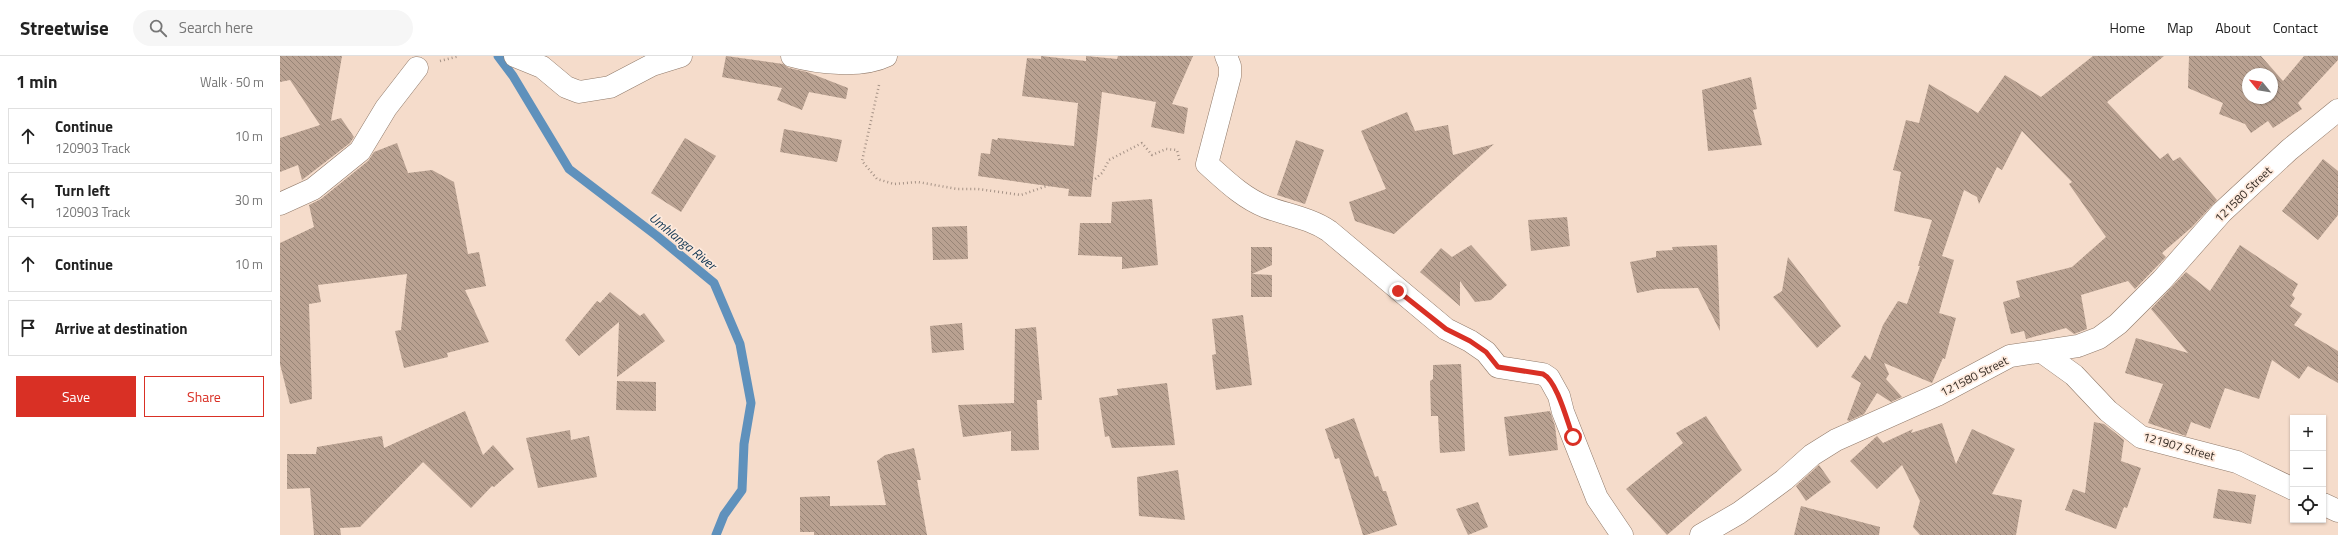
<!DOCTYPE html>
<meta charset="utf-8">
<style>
:root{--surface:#fff;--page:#f6f6f6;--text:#222;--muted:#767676;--line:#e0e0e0;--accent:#d93025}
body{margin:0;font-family:"Titillium Web",sans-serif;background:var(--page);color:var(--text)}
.controls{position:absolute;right:12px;bottom:12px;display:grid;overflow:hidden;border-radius:0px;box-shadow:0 1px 3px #0004}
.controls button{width:36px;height:36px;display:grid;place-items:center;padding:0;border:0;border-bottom:1px solid var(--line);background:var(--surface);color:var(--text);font:20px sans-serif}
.compass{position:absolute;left:1962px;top:12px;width:36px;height:36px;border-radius:50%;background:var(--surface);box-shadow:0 1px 3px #0004;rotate:300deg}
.stop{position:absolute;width:12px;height:12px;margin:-9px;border:3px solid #d93025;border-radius:50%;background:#fff}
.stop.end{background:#d93025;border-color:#fff;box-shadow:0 1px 4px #0008}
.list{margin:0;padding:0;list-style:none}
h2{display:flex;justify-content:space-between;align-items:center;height:52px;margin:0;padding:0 16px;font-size:17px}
h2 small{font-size:13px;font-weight:400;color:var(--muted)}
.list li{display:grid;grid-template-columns:26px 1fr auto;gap:12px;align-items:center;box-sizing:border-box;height:56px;margin:0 8px 8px;padding:0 8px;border:1px solid var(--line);border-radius:0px}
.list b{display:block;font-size:15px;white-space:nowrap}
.list p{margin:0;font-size:13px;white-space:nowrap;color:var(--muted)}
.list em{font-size:13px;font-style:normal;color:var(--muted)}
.actions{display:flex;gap:8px;padding:12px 16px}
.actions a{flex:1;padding:9px 0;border:1px solid var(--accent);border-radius:0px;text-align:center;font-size:14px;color:var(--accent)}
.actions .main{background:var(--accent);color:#fff}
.icon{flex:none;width:22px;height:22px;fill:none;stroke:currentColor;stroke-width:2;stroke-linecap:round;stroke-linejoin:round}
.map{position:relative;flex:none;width:2058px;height:479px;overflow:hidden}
header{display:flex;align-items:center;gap:24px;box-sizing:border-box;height:56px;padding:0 20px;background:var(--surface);border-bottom:1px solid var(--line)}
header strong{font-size:19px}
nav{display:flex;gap:22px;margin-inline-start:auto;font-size:14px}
.search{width:280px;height:36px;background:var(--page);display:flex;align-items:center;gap:10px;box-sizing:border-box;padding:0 14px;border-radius:22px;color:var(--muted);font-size:15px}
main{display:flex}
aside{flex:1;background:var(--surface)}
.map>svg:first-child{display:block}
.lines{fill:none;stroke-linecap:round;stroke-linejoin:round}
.stream{stroke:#5f91bc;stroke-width:9}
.building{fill:url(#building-back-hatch);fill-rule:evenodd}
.minor-casing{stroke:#907a6a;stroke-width:23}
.path{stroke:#a59286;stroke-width:2.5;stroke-dasharray:1 3;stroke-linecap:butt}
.minor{stroke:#fff;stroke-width:22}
.route{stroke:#d93025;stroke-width:5}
.labels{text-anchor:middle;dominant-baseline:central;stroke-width:3.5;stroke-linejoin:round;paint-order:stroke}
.street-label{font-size:12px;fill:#362d26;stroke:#feeadd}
.water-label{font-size:13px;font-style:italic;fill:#0c3351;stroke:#feeadd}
</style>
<header>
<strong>Streetwise</strong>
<div class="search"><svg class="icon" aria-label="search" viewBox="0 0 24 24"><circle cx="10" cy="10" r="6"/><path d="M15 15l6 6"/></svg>Search here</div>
<nav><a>Home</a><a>Map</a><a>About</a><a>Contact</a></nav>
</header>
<main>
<aside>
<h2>1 min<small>Walk · 50 m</small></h2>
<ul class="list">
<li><svg class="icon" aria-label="ahead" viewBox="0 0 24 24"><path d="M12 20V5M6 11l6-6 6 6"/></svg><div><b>Continue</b><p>120903 Track</p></div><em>10 m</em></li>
<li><svg class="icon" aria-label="left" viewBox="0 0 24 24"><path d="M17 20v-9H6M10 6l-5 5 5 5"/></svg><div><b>Turn left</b><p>120903 Track</p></div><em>30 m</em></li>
<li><svg class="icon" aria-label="ahead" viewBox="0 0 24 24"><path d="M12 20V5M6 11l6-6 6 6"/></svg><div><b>Continue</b></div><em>10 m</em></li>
<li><svg class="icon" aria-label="arrive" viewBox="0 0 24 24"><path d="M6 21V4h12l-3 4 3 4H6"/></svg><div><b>Arrive at destination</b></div></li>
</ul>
<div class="actions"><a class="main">Save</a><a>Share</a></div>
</aside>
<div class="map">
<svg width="2058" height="479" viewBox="0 0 2058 479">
<defs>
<pattern id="building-back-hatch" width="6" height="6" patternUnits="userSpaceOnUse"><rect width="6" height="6" fill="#b9a191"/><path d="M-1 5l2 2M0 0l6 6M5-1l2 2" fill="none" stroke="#978476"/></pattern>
</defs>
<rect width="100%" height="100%" fill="#f5dccb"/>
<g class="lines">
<polyline class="stream" points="218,0 233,20 289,113 377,180 434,227 460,288 471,347 464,388 462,434 444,459 436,479"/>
</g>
<g class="building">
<polygon points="0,0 62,0 51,65 61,62 74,81 70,87 22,124 18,109 0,116 0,82 40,69 10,24 0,26"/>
<polygon points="446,0 503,8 509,12 527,16 568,32 566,43 529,36 522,54 497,44 502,32 442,21"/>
<polygon points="761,0 806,5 806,0 837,3 838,0 913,0 892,48 908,52 904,78 871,71 876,46 822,36 811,141 788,140 789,133 698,120 701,97 710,98 712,83 717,84 718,82 794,90 798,47 742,40 747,2 761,3"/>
<polygon points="1813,0 1884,0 1827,46 1880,103 1888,97 1893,105 1900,101 1937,144 1912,171 1882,197 1886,201 1855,233 1848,225 1801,239 1807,273 1794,278 1786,272 1746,283 1744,275 1731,278 1723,246 1740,241 1736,225 1792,211 1826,181 1789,128 1792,126 1742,75 1722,114 1717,111 1699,148 1697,141 1684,134 1662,200 1674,204 1659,257 1676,262 1665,303 1663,302 1652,327 1604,307 1609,318 1606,323 1622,341 1611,346 1597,337 1584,358 1569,365 1567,364 1581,327 1571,321 1585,299 1590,304 1603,269 1618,245 1627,248 1640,210 1638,210 1652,164 1614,155 1621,116 1613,114 1626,64 1639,67 1649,28 1698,57 1725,19 1761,41"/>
<path d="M1909,0H1981L2003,25L2024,0H2058V4L2018,47L2022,53L1993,72L1988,65L1971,77L1965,68L1939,58L1943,47L1908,32ZM1968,18H1992V42H1968Z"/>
<polygon points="1471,21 1477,53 1473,54 1482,89 1428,95 1422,34"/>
<polygon points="1127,56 1135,75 1168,69 1173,99 1214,88 1114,178 1075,165 1069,146 1106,133 1081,75"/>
<polygon points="504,73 562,84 557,106 500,96"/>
<polygon points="405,82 436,100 401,156 371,137"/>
<polygon points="1016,84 1044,94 1025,148 997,139"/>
<polygon points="117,87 128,117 152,114 174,126 188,198 199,196 206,230 185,234 209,286 167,297 168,301 124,312 115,275 121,274 127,218 38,229 41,246 29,248 32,343 10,348 0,308 0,187 34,171 29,149 41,143 88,105 94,96"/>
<polygon points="2043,103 2058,115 2058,159 2038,184 2002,155"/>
<polygon points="872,143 878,209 842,213 842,201 798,199 800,167 831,167 832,146"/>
<polygon points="1287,161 1290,190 1251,195 1248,164"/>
<polygon points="687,170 688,203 653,204 652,171"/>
<polygon points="1191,189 1227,229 1211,244 1195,246 1180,225 1180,250 1140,216 1161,192 1172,201"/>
<polygon points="1437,189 1440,275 1418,232 1377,233 1357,237 1350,206 1376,201 1376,195 1393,194 1392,191"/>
<polygon points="1960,189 2018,228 2012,239 2015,242 2010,250 2022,258 2014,269 2058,295 2058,327 2028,310 2019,323 1992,304 1979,343 1945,332 1930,373 1911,366 1906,380 1868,367 1883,328 1845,317 1856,282 1908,297 1871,253 1906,216 1930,235"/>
<polygon points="971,191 992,191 992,209 972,218 992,219 992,241 971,241"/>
<polygon points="1508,201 1561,270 1537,292 1493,241 1502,235"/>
<polygon points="330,236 360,260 364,257 385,285 337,321 339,266 299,300 285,284 317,245 320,247"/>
<polygon points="963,259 972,329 936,334 932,299 936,298 932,263"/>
<polygon points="682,267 684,294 652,297 650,270"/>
<polygon points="756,271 762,344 757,344 759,394 731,395 731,375 683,381 678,349 734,347 735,273"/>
<polygon points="1181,308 1185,395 1160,397 1158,360 1151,360 1150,325 1153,323 1153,309"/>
<polygon points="337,325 376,326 376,355 336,354"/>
<polygon points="887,327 895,389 832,392 829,380 825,381 819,342 838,339 837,333"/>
<polygon points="185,355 203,399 213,389 234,413 214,431 212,430 191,452 143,406 80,471 60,472 61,479 34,479 30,432 7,433 7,398 36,398 37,391 102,380 104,392"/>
<polygon points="1270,355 1275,370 1278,394 1229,400 1224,361"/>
<polygon points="1426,360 1462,414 1387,479 1346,433 1403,387 1396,377"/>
<polygon points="1074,362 1095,421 1098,420 1103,435 1106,435 1117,469 1086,479 1083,479 1059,402 1055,403 1045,373"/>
<polygon points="1814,366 1824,368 1844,384 1841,405 1861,412 1847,452 1844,451 1836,473 1785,454 1793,433 1805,437"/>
<polygon points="1662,367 1676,408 1692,373 1735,393 1712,438 1742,444 1736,479 1640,479 1633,471 1640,445 1622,409 1597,433 1570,405 1597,380 1603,387 1633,373 1631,377"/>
<polygon points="290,374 291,384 309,380 317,421 258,432 246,382"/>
<polygon points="634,392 641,424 637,424 647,479 534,479 534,476 520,476 520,441 550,440 550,450 606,449 597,405 605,399"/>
<polygon points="1539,409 1551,426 1526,445 1516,430"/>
<polygon points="898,414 905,464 859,460 857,421"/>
<polygon points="1938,433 1976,439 1971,468 1933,462"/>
<polygon points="1198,446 1208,471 1188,479 1176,453"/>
<polygon points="1521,450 1600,471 1599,479 1514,479"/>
</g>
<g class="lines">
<g class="minor-casing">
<g id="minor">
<polyline points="235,0 262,11 286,31 299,36 330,31 372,9 401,0"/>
<path d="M512,0C537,7 582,12 606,0"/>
<path d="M946,0L950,10V20L927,108C945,124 963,142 986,151C1007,159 1030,162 1049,175L1166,273L1190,285L1206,296L1218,311L1263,318L1269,322L1279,340L1283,356L1317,442L1342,479"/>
<polyline points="0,148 33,133 80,95 106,52 137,12"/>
<polyline points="1762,296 1794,319 1828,355 1861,381 1957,406 2013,433"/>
<polyline points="2043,448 2058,455"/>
<polyline points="1421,479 1459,457 1504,424 1532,399 1556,384 1657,339 1730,300 1798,290 1819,282 1838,268 1882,224 1942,156 2009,94 2058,54"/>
</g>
</g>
<g class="path">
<polyline points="160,5 179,0"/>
<polyline points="599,29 582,105 597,123 614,128 638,126 677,133 698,133 741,139 778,126 814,124 822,117 829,104 862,87 872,99 886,93 897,94 900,106"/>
</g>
<use href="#minor" class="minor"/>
</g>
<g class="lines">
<path class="route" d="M1118,235L1166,273L1190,285L1206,296L1218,311L1263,318C1277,325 1287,365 1293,381"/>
</g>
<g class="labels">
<g class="street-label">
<text transform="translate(1963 138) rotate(-44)">121580 Street</text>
<text transform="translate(1694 320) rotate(-27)">121580 Street</text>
<text transform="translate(1899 390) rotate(16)">121907 Street</text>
</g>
<g class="water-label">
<text transform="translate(403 185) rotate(39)">Umhlanga River</text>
</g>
</g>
</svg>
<div class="controls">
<button>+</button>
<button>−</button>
<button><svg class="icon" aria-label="locate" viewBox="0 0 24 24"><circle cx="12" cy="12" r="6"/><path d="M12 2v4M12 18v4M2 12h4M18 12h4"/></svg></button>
</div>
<svg class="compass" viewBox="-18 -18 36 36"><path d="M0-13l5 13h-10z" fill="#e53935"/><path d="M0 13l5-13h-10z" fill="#767676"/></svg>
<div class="stop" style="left:1293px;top:381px"></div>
<div class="stop end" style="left:1118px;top:235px"></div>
</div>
</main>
